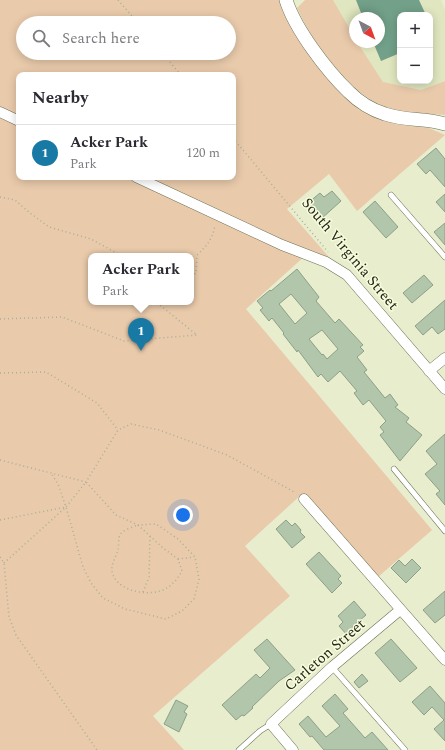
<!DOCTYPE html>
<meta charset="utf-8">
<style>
:root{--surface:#fff;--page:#f7f7f7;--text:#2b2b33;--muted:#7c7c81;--line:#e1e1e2;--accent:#1879a5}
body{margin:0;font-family:Spectral,serif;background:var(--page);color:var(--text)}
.controls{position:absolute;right:12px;top:12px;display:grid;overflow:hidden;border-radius:8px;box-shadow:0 2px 10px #0003}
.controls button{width:36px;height:36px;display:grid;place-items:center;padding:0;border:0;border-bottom:1px solid var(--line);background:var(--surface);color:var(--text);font:20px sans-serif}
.compass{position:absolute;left:349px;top:12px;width:36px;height:36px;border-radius:50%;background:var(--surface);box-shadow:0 2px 10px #0003;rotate:139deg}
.you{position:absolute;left:183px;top:515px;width:14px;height:14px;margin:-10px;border:3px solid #fff;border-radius:50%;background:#1a73e8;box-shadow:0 0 0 6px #1a73e833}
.badge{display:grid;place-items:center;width:26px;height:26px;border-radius:50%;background:var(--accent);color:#fff;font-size:13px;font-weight:700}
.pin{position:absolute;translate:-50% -33px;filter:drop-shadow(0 1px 2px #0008)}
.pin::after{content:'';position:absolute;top:21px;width:14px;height:12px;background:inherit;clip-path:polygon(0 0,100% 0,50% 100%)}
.popup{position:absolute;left:88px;top:253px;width:106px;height:52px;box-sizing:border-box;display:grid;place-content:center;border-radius:8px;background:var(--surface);filter:drop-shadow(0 1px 3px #0005);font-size:13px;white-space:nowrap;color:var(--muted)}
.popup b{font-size:15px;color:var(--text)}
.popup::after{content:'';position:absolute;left:50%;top:100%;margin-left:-8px;border:8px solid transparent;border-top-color:var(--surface)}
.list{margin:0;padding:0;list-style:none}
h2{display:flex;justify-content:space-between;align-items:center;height:52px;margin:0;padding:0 16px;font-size:17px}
h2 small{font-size:13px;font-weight:400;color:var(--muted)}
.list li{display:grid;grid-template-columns:26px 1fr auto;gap:12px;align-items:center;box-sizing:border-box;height:56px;padding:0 16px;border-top:1px solid var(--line)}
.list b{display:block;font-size:15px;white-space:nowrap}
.list p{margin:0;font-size:13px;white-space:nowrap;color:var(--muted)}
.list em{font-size:13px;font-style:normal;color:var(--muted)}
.icon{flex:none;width:22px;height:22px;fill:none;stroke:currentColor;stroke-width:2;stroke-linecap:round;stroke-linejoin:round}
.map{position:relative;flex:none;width:445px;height:750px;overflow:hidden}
.search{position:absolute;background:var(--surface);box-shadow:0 2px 10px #0003;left:16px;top:16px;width:220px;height:44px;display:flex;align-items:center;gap:10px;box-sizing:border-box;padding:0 14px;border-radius:22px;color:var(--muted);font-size:15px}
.panel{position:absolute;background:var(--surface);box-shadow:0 2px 10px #0003;left:16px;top:72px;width:220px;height:108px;border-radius:8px}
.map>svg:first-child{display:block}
.built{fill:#e0e6bf;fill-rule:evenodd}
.green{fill:#e9caab;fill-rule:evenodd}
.water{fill:#72a089}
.building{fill:#b2c6ac;stroke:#8da087;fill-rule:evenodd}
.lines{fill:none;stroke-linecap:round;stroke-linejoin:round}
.service-casing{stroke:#6b7054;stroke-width:6}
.minor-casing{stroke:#6b7054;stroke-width:11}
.tertiary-casing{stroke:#6b7054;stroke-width:14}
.path{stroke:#abaf96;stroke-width:1.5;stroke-dasharray:1 3;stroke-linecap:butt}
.service{stroke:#fff;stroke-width:5}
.minor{stroke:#fff;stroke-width:10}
.tertiary{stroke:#fff;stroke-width:13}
.labels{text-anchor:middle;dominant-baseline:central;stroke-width:3;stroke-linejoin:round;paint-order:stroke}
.street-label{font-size:15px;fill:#24261a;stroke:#f6fbdb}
</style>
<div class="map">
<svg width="445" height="750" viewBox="0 0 445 750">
<rect width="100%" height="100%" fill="#e8edce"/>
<path class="built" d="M333,0H441L445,10V81L421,90L383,82L357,42H379V18H355V39ZM400,15H430V81H400Z"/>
<g class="green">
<path d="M0,0H280L294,32L335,87L359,110L395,124L429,128L445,135L357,211L329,174L287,209L335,264L306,255L246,309L432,530L378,577L357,552L307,495L302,494L245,546L290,596L153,716L184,750H0ZM23,23H229V53H23ZM19,75H233V177H19ZM91,256H191V302H91Z"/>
<path d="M305,0H333L355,38V42H357L383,82L421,90L445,81V115C428,113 411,115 393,110C350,97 315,47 297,8Z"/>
</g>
<polygon class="water" points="356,0 419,0 426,15 400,15 400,53 381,61 373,42 379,42 379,18 363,18"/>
<g class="building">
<polygon points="436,148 445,159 445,187 430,170 426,174 417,164"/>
<polygon points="332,191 341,201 321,219 308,203 320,193 324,197"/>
<polygon points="445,194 445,212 436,202"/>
<polygon points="375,201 398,227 386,238 363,212"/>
<polygon points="445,223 445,245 434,232"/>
<path d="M297,269L319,297L316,301L335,323L339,319L363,345L360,347L364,351L357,357L367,370L364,372L385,398L390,394L398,405L395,407L409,418L406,422L422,435L400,461L380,435L384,432L380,427L386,421L369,400L363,405L354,393L357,391L340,371L328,382L321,374L318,377L298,350L297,352L283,334L284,333L272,318L269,321L260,310L263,308L257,301L270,290L271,291ZM291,294L307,313L295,324L279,304ZM322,330L338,349L327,359L323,354L322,355L309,339Z"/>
<polygon points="424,275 433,285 412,303 403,293"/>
<polygon points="445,300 445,329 438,334 432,327 423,335 415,326"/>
<polygon points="445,434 445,505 436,494 440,491 425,474 437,464 426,451"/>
<polygon points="286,520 292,526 295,523 301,530 300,532 305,537 292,548 276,529"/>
<polygon points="319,552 341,576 338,579 342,583 332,593 306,564"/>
<polygon points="412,559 421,568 406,583 391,568 399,560 405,566"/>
<polygon points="445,591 445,615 435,623 423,610"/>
<polygon points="354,601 366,615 352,627 355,630 348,636 339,626 343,622 338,616"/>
<polygon points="267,639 295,670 279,681 252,707 253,708 244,716 242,715 236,720 222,705 256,674 260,678 270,668 254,650"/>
<polygon points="391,639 417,668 400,682 375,653"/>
<polygon points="362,674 368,681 359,688 354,682"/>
<polygon points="430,686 445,703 445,741 434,729 444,720 432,707 424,715 412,702"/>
<polygon points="335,694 348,709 343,713 365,738 372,732 388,750 324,750 312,736 310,737 299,724 308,716 326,737 340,726 322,706"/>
<polygon points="176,700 188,706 184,712 187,714 179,732 164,724"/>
</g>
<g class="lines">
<g class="service-casing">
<g id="service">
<polyline points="391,195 445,257"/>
<polyline points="394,469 445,531"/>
<polyline points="332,667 405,750"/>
<polyline points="239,750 260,731 271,724"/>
</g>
</g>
<g class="minor-casing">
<g id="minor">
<polyline points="0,112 19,121"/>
<polyline points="136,177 282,245 326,262 347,275 445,389"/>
<polyline points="429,371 445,358"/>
<polyline points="304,499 445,660"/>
<polyline points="293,750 271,724 332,667 400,610"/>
</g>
</g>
<g class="tertiary-casing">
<path id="tertiary" d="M286,0C295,29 327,71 349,92C359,102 372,110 385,114C405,121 426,118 445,124"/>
</g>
<g class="path">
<polyline points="118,0 138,23"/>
<polyline points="162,53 181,75"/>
<polyline points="233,138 328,252"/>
<polyline points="0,197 15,200 30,213 49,227 91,239 122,256"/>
<path d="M191,276L196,273L197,255C207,246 213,238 215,225"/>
<polyline points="0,319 62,317 124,341 197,335 156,302"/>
<polyline points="0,373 46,372 97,403 118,430"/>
<polyline points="0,460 86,482 118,430 131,424 159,430 227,455 296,493"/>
<polyline points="0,520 66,507"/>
<path d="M138,525L163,548L178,559L182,571C177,580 170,588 160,591C144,596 115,590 112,571C111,564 116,557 118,550C119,546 118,539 120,535C122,530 133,527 138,525Z"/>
<polyline points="0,557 4,563 9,617 16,635 97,750"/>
<polyline points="178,559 194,557"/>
<polyline points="4,563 66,507 86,482 116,515 138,525 156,524 178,539 195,557 199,579 194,599 182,611 166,619 125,609 103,598 91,583 83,567 66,507 58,484 51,473"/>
<polyline points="143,592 149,577 150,536"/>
</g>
<use href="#service" class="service"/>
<use href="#minor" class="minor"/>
<use href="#tertiary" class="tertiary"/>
</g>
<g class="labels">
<g class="street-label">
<text transform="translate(350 254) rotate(50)">South Virginia Street</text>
<text transform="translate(325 655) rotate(-41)">Carleton Street</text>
</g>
</g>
</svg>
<div class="controls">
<button>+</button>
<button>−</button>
</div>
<svg class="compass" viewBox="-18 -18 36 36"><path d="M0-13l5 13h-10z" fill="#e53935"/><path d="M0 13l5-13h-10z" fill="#7c7c81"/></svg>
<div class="you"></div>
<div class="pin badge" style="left:141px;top:351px">1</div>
<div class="popup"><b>Acker Park</b>Park</div>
<div class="search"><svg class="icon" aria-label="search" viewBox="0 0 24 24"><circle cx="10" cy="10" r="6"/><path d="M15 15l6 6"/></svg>Search here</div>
<section class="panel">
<h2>Nearby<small></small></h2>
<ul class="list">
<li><span class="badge">1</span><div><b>Acker Park</b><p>Park</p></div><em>120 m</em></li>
</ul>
</section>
</div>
